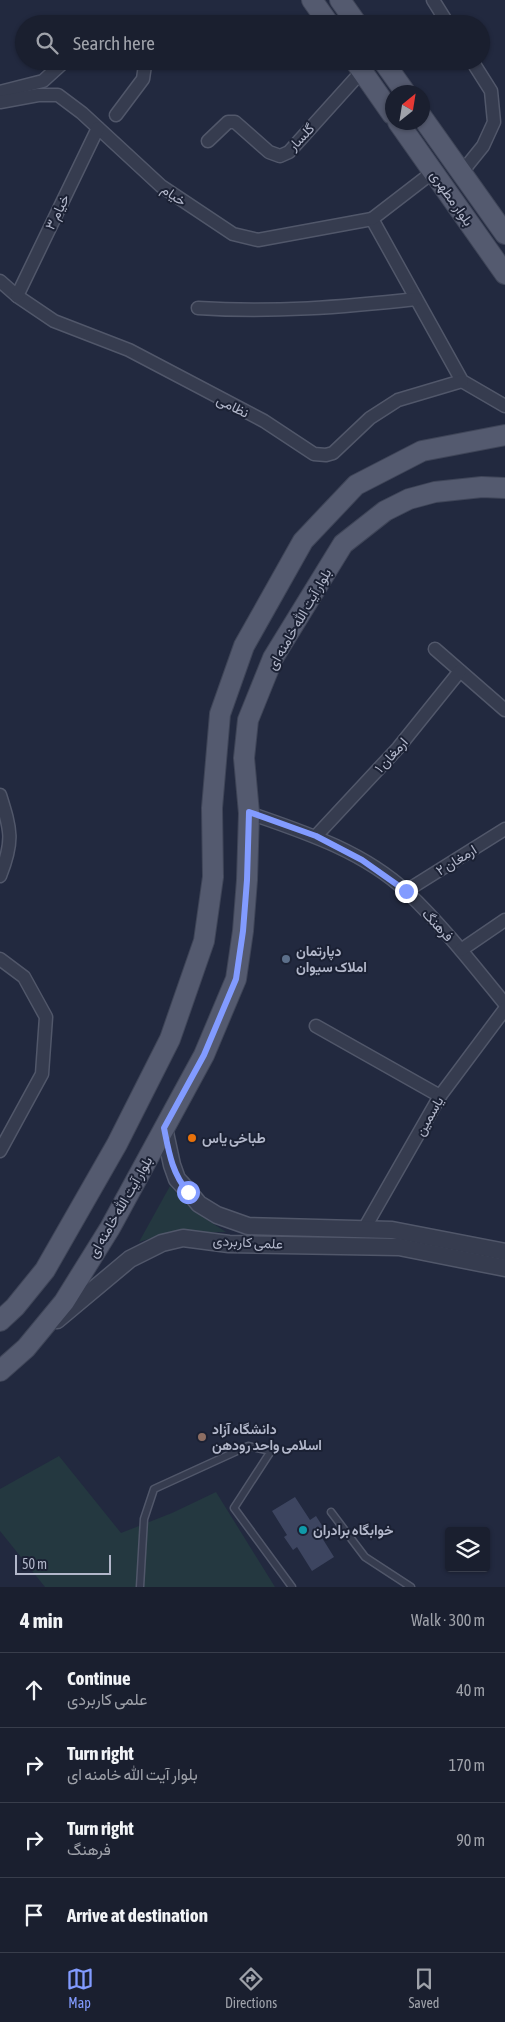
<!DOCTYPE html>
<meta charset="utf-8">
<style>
:root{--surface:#1a1f2f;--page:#272c3b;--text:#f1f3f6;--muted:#9fa2aa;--line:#383d4b;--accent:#829bff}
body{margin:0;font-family:"Asap Condensed",Vazirmatn,sans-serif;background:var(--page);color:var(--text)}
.controls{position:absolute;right:15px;bottom:15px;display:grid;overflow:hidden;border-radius:5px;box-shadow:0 1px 4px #0004}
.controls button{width:45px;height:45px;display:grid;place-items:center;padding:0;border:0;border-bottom:1px solid var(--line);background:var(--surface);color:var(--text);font:25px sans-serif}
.compass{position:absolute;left:385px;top:85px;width:45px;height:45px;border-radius:50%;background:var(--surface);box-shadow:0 1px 4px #0004;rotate:30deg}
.scale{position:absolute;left:15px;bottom:12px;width:96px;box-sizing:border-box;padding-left:5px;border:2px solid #b2b7ca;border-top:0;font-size:14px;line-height:18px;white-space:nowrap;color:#b2b7ca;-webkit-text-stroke:4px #1b2134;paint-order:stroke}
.stop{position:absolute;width:15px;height:15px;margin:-11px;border:4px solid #829bff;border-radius:50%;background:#fff}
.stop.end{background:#829bff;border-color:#fff;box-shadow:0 1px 5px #0008}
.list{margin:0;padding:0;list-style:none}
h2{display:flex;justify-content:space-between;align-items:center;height:65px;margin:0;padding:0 20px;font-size:21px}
h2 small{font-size:16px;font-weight:400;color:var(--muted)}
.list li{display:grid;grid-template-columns:32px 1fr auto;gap:15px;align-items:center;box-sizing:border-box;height:75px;padding:0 20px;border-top:1px solid var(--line)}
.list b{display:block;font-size:19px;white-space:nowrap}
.list p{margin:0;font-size:16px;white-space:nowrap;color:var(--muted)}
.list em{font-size:16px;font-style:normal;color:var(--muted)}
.icon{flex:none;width:28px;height:28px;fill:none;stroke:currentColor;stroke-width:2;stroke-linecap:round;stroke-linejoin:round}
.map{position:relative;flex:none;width:505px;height:1587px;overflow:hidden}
.search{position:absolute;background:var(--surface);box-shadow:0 1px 4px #0004;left:15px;right:15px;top:15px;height:55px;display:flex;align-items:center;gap:12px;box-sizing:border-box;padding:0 18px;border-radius:28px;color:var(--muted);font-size:19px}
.sheet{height:365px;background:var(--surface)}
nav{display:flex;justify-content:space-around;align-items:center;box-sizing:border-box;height:70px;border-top:1px solid var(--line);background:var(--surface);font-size:14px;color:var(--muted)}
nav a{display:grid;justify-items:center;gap:2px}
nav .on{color:var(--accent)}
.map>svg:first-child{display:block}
.green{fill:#243840}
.building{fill:#3d4560}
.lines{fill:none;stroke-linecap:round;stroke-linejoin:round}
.service-casing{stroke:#51576a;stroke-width:9}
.minor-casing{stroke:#51576a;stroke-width:15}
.tertiary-casing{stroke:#51576a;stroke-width:19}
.primary-casing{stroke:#3f4558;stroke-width:22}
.service{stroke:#363c4f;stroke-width:6}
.minor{stroke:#363c4f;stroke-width:12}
.tertiary{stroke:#363c4f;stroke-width:16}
.primary{stroke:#545a6f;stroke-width:20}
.route{stroke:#829bff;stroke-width:6}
.service-dot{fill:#5c6f8a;stroke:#1b2134;stroke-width:2}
.food-dot{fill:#e8710a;stroke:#1b2134;stroke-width:2}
.education-dot{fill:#8d6e63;stroke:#1b2134;stroke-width:2}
.culture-dot{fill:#0f9aa8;stroke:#1b2134;stroke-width:2}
.labels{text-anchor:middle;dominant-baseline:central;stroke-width:4;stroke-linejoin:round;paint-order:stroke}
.street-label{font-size:14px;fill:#b2b7ca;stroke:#1b2134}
.poi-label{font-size:14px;font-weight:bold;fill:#b2b7ca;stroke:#1b2134;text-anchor:start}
</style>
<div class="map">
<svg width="505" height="1587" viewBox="0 0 505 1587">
<rect width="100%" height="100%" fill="#22293f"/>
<g class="green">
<polygon points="170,1186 192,1210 226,1232 168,1233 139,1242"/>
<polygon points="59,1456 121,1533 172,1513 216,1492 275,1587 45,1587 0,1531 0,1489"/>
</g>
<polygon class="building" points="295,1497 310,1520 316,1516 323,1527 319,1533 334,1557 312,1571 297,1547 293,1550 284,1537 287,1535 272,1511"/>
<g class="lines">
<g class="service-casing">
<g id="service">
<polyline points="331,1512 365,1557 411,1587"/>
<polyline points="140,1587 144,1519 154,1489 248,1446 271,1451 234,1508 292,1587"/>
</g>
</g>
<g class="minor-casing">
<g id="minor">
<polyline points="433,0 448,24"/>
<polyline points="0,92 43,81 65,61"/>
<polyline points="0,102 38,95 58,95 82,113 161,186 233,234 258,240 372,219 462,381 505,406"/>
<polyline points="116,115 143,79 145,65 141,61"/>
<polyline points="208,141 228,122 235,122 269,152 280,156 289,152 362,71"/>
<polyline points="462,172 483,146 494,122 491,91 472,61"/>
<polyline points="372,219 433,172"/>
<polyline points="0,281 17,296 54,321 129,350 264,421 314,454 326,455 333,453 370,418 398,400 462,381"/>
<polyline points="17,296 98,128"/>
<path d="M198,308C271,313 345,307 416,299"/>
<polyline points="435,649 505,710"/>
<path d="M0,795C11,830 14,841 0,876"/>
<path d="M249,813C304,832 363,851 407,892C443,926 474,966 505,1004"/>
<polyline points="316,836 398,748 460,671"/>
<polyline points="406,891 505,829"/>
<polyline points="461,950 505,920"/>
<polyline points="0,959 24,977 46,1017 42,1074 0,1151"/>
<polyline points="316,1026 440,1096"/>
<polyline points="364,1229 440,1096 505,1009"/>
</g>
</g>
<g class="tertiary-casing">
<g id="tertiary">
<polyline points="164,1128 172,1165 177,1179 189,1192 199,1204 217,1215 248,1226 392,1230 505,1252"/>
<polyline points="57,1320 130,1259 162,1243 183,1238 229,1244 399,1247 505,1268"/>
</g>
</g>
<g class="primary-casing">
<g id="primary">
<polyline points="312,0 329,24"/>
<polyline points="340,0 357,24"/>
<polyline points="355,61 392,114"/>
<polyline points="383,61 405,92"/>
<polyline points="422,117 505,234"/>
<polyline points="398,122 505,274"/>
<polyline points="0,1321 15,1307 45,1270 117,1144 170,1039 204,941 213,877 212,808 220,714 244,646 303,541 356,485 422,451 505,435"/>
<polyline points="0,1371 26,1348 64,1302 110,1228 204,1055 236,979 243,931 247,880 249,813 244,758 248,720 273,658 343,544 385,511 409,499 435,492 482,487 505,488"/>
</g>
</g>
<use href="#service" class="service"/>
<use href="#minor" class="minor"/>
<use href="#tertiary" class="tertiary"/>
<use href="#primary" class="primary"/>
</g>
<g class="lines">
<path class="route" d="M188,1192C172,1173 169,1153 164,1128L204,1055L236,979L243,931L247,880L249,812L316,836L362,860L406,891"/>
</g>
<circle class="service-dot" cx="286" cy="959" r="5"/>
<circle class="food-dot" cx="192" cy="1138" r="5"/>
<circle class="education-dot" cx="202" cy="1437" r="5"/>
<circle class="culture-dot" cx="303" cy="1530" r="5"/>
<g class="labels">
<g class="street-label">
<text transform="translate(301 137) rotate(-46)">گلسار</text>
<text transform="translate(174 195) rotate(35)">خیام</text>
<text transform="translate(452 198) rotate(55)">بلوار مطهری</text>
<text transform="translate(57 212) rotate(-64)">خیام ۳</text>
<text transform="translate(233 406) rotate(27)">نظامی</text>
<text transform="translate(299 619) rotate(-60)">بلوار آیت الله خامنه ای</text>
<text transform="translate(391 755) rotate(-48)">ارمغان ۱</text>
<text transform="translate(456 860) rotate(-32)">ارمغان ۲</text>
<text transform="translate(438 925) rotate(47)">فرهنگ</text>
<text transform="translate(429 1116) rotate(-60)">یاسمین</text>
<text transform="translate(120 1207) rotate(-60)">بلوار آیت الله خامنه ای</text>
<text transform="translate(248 1242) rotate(3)">علمی کاربردی</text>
</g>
<g class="poi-label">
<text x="296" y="951">دپارتمان<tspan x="296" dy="16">املاک سیوان</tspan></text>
<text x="202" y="1138">طباخی یاس</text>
<text x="212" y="1429">دانشگاه آزاد<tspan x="212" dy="16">اسلامی واحد رودهن</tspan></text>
<text x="313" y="1530">خوابگاه برادران</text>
</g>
</g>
</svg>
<div class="controls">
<button><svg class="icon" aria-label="layers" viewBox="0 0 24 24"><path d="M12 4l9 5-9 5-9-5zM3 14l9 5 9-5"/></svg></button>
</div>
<svg class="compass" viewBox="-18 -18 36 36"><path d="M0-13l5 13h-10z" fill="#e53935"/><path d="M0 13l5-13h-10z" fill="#9fa2aa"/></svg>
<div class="scale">50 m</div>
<div class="stop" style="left:188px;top:1192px"></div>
<div class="stop end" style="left:406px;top:891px"></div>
<div class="search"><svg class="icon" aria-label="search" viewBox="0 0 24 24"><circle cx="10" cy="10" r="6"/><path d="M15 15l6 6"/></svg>Search here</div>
</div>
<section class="sheet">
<h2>4 min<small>Walk · 300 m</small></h2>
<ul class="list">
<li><svg class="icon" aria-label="ahead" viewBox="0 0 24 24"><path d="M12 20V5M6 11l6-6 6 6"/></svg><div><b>Continue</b><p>علمی کاربردی</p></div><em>40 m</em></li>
<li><svg class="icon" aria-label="right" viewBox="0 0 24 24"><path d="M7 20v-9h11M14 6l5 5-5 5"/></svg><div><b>Turn right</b><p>بلوار آیت الله خامنه ای</p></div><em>170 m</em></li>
<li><svg class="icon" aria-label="right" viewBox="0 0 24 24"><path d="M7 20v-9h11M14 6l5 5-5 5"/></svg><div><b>Turn right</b><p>فرهنگ</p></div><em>90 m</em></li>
<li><svg class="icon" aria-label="arrive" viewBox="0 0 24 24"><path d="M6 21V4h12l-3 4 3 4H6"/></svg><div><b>Arrive at destination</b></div></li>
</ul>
</section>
<nav>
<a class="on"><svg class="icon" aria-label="map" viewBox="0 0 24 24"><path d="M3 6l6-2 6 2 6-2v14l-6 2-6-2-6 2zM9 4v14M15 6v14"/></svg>Map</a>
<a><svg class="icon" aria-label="directions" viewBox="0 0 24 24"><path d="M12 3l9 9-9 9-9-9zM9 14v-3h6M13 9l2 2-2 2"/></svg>Directions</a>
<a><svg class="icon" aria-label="saved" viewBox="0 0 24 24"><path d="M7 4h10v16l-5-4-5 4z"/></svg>Saved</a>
</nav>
